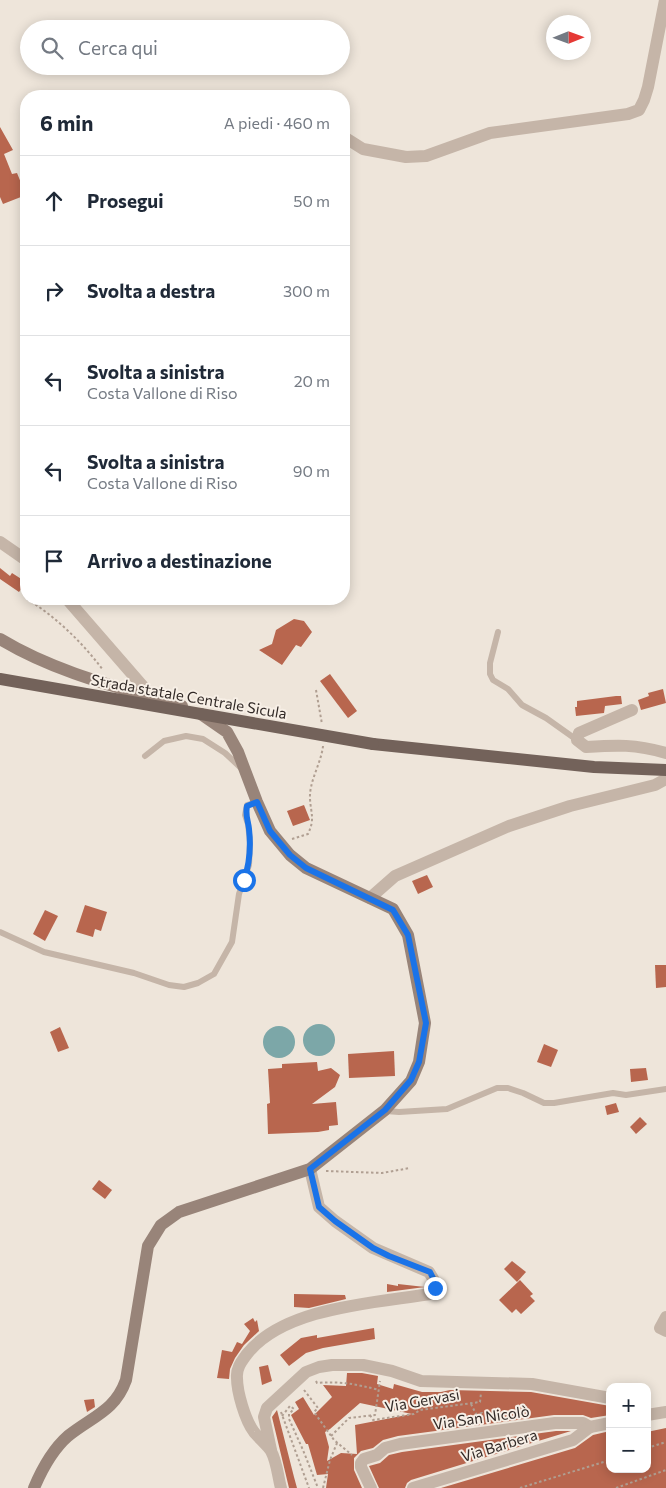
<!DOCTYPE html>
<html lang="it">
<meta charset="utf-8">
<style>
:root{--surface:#fff;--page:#f2f2f3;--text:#1f2937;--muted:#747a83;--line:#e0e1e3}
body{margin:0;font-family:Commissioner,sans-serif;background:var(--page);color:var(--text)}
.controls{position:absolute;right:15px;bottom:15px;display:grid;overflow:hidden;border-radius:10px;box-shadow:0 2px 12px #0003}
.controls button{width:45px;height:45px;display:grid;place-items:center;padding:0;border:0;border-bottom:1px solid var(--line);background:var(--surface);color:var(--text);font:25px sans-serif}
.compass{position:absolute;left:546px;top:15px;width:45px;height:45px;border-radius:50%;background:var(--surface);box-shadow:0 2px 12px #0003;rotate:89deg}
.stop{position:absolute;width:15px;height:15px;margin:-11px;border:4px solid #1a73e8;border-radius:50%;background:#fff}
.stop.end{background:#1a73e8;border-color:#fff;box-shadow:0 1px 5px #0008}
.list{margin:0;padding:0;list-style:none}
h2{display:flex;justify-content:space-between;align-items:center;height:65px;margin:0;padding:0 20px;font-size:21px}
h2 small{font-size:16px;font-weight:400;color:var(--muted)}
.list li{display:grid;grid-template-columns:32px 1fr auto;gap:15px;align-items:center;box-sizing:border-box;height:90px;padding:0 20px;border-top:1px solid var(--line)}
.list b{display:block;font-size:19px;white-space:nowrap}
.list p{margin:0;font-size:16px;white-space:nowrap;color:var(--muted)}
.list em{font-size:16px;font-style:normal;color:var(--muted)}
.icon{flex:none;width:28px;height:28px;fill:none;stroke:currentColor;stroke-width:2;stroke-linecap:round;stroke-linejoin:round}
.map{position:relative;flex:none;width:666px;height:1488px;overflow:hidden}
.search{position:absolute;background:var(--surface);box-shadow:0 2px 12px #0003;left:20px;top:20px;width:330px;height:55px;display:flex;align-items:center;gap:12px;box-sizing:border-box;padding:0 18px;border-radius:28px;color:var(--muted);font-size:19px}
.panel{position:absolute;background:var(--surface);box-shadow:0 2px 12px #0003;left:20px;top:90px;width:330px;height:515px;border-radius:20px}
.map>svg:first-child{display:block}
.water{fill:#7ca7a8}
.building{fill:#b8664e;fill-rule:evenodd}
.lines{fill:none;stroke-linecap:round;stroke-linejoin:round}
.path{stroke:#b09f92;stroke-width:2;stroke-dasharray:2.5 2.5;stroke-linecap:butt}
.lane{stroke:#c5b5a8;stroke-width:6}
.street{stroke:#c5b5a8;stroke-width:12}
.secondary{stroke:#988479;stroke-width:12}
.primary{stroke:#73625a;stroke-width:12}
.primary-bridge{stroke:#73625a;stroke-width:12}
.route{stroke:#1a73e8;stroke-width:6}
.labels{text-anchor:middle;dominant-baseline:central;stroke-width:4;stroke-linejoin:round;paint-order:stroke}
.street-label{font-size:15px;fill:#322a27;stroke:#f7efe6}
</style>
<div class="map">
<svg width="666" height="1488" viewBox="0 0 666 1488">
<rect width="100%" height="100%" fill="#eee5da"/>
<g class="water">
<circle cx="319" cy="1040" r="16"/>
<circle cx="279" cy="1042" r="16"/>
</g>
<g class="building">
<polygon points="0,127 13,150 4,154 12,174 17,173 26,195 3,204 0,197"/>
<polygon points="0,568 10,576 12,573 26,582 19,592 0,579"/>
<polygon points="294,619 304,621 312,632 301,647 296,645 282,665 259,650 272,644 276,630"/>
<polygon points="330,674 357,711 348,718 320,681"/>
<polygon points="663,689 666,703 641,710 638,700 649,696 648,693"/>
<polygon points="616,696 621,696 622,704 605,706 604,713 576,716 575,707 577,707 577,701"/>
<polygon points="304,805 310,820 293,826 287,811"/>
<polygon points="427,875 433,887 418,894 412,881"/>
<polygon points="85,905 107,912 101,931 95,929 93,937 76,932"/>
<polygon points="45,910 58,916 45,941 33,934"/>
<polygon points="655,965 666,965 666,987 656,988"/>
<polygon points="60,1027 69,1048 58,1052 50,1032"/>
<polygon points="544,1044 558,1050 551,1067 537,1062"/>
<polygon points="394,1051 395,1076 349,1078 348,1054"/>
<polygon points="317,1062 318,1071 331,1068 340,1075 335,1087 312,1104 336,1102 338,1125 329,1126 329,1130 318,1132 268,1134 267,1104 270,1103 268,1069 282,1068 282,1064"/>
<polygon points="646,1068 648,1080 631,1082 630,1069"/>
<polygon points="616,1103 619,1112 607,1115 605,1106"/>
<polygon points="640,1117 647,1124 636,1134 630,1127"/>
<polygon points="99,1180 112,1190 105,1199 92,1189"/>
<polygon points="512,1261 526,1272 517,1282 504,1269"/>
<polygon points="520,1280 533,1294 530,1296 535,1301 521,1314 516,1309 512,1313 499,1300"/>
<polygon points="387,1284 398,1286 398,1284 425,1287 387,1292"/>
<polygon points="294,1294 345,1295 346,1299 309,1308 294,1307"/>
<polygon points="253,1318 255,1322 257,1320 259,1331 244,1345 235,1358 230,1369 229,1379 217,1378 222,1350 232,1352 237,1342 242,1344 250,1331 244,1324"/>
<polygon points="374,1328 375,1339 323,1348 306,1353 289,1366 280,1355 301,1338 317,1335 317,1338"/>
<polygon points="268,1365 272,1381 262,1385 259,1367"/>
<path d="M347,1373H362L378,1376L377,1384L393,1389L394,1384L422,1392H441L450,1390L531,1392L610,1406V1415L591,1418L583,1415H554L398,1436L383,1440L373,1448L361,1451L354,1458V1470L362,1488H326L328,1474L317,1475L308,1444H306L291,1415L299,1409L295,1402L303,1397L314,1415L332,1397L323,1385L346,1386ZM360,1403L412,1414L355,1425L357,1454L341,1453L327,1461L329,1447L325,1432L330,1429Z"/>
<polygon points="94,1399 95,1407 87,1412 84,1400"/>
<polygon points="277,1410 294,1477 297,1488 289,1488 272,1417"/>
<polygon points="666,1428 666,1488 441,1488 575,1448 593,1435 610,1431 610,1469 647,1469 647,1432"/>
<polygon points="556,1431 571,1431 411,1480 407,1483 405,1488 379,1488 369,1466 380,1463 389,1455 402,1452"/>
</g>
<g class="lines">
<g class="path">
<path d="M27,599C56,617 82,642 103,670"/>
<polyline points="316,690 322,724"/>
<path d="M292,839L308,834C315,819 311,814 310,799C309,781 321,764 323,746"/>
<polyline points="326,1171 382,1173 410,1168"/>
<path d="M316,1381L317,1383C340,1381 356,1384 379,1390"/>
<polyline points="304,1390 318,1408 314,1412 334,1440 352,1455"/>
<polyline points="471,1404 476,1414 482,1413 483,1421"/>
<polyline points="281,1412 309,1488"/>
<polyline points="370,1415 373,1420 414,1414 420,1410 480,1402 481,1393"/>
<polyline points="282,1416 290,1406 294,1409 289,1414 289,1419 303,1450 318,1488"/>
<polyline points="331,1436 349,1418 375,1415 380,1381"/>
<polyline points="647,1448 666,1442"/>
<polyline points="323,1488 330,1460 337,1443"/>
<polyline points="520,1488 610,1460"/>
<polyline points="616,1488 666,1470"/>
</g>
<g class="lane">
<polyline points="498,632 490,663 490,674 493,680 508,689 522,705 546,718 577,740"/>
<polyline points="145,756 164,741 186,736 203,739 225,753 240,767"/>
<polyline points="0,932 44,952 134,973 169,985 184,987 198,983 214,974 232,942 239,894 249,865 250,842 248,824 245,815 247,805 257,802"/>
<polyline points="386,1111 399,1112 447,1109 497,1088 508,1088 523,1093 544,1103 554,1103 613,1093 626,1095 666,1089"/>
</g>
<g class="street">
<polyline points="344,137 363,149 406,157 426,156 490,133 628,114 639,110 644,100 648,87 665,0"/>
<polyline points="0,542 26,560"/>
<polyline points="67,599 153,698"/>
<path d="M632,710L579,733L577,740L586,747C617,745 635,744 666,753"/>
<polyline points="370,898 395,876 509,826 570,806 655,785 666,779"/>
<polyline points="666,1317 660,1328 666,1331"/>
<polyline points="647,1415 666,1412"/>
<polyline points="271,1450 264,1417 267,1408 306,1372 319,1367 332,1365 363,1365 392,1371 421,1381 532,1384 610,1398"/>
<path d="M281,1488C278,1477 277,1462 271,1451C269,1447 258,1437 254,1432C245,1420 237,1392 237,1378C236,1368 242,1361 247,1354C284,1307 375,1303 430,1294L435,1288V1282L429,1272L373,1248L335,1221L319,1207L310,1169"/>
<polyline points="371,1488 361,1467 361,1463 364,1459 377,1455 385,1448 400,1444 555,1423 583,1423 590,1427 610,1423"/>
<polyline points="413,1488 573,1440 590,1427"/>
</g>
<g class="secondary">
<path d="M0,639C56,673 121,688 182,706"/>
<path d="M34,1488C42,1469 52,1450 68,1436C93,1416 115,1411 126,1380L148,1246L161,1225L179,1212L310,1169L385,1110L411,1081L419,1062L425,1023L408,935L393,909L306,868L290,855L270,831L257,802L238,752L227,732L201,714"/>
</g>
<polyline class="primary" points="373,744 594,767 666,770"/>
<polyline class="primary-bridge" points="0,679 373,744"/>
</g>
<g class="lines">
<path class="route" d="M244,880C250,863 251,847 249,829C248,820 245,815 247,806L257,802L270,831L290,855L306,868L393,910L408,935L426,1023L419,1062L411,1080L385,1110L310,1169L319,1207L335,1221L373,1248L389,1256L430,1272L435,1282V1288"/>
</g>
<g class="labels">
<g class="street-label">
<text transform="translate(189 696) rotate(10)">Strada statale Centrale Sicula</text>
<text transform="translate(422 1400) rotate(-10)">Via Gervasi</text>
<text transform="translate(481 1417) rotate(-8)">Via San Nicolò</text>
<text transform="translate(499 1445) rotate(-17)">Via Barbera</text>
</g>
</g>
</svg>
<div class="controls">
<button>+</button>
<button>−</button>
</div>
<svg class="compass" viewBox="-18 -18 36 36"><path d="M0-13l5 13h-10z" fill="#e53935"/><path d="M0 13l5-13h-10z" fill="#747a83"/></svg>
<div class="stop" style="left:244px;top:880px"></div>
<div class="stop end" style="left:435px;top:1288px"></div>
<div class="search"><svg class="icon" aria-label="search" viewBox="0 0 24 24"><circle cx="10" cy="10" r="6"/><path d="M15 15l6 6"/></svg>Cerca qui</div>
<section class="panel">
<h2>6 min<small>A piedi · 460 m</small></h2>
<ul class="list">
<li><svg class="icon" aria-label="ahead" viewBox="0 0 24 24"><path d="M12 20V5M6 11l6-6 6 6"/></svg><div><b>Prosegui</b></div><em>50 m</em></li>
<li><svg class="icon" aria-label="right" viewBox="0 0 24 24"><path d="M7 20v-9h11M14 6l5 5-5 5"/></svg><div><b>Svolta a destra</b></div><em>300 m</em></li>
<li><svg class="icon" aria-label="left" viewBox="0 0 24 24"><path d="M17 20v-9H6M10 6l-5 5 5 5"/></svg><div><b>Svolta a sinistra</b><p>Costa Vallone di Riso</p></div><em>20 m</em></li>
<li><svg class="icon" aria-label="left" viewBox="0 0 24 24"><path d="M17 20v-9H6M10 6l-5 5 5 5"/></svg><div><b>Svolta a sinistra</b><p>Costa Vallone di Riso</p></div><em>90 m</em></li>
<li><svg class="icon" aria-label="arrive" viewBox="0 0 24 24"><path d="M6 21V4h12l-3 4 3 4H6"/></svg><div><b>Arrivo a destinazione</b></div></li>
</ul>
</section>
</div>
